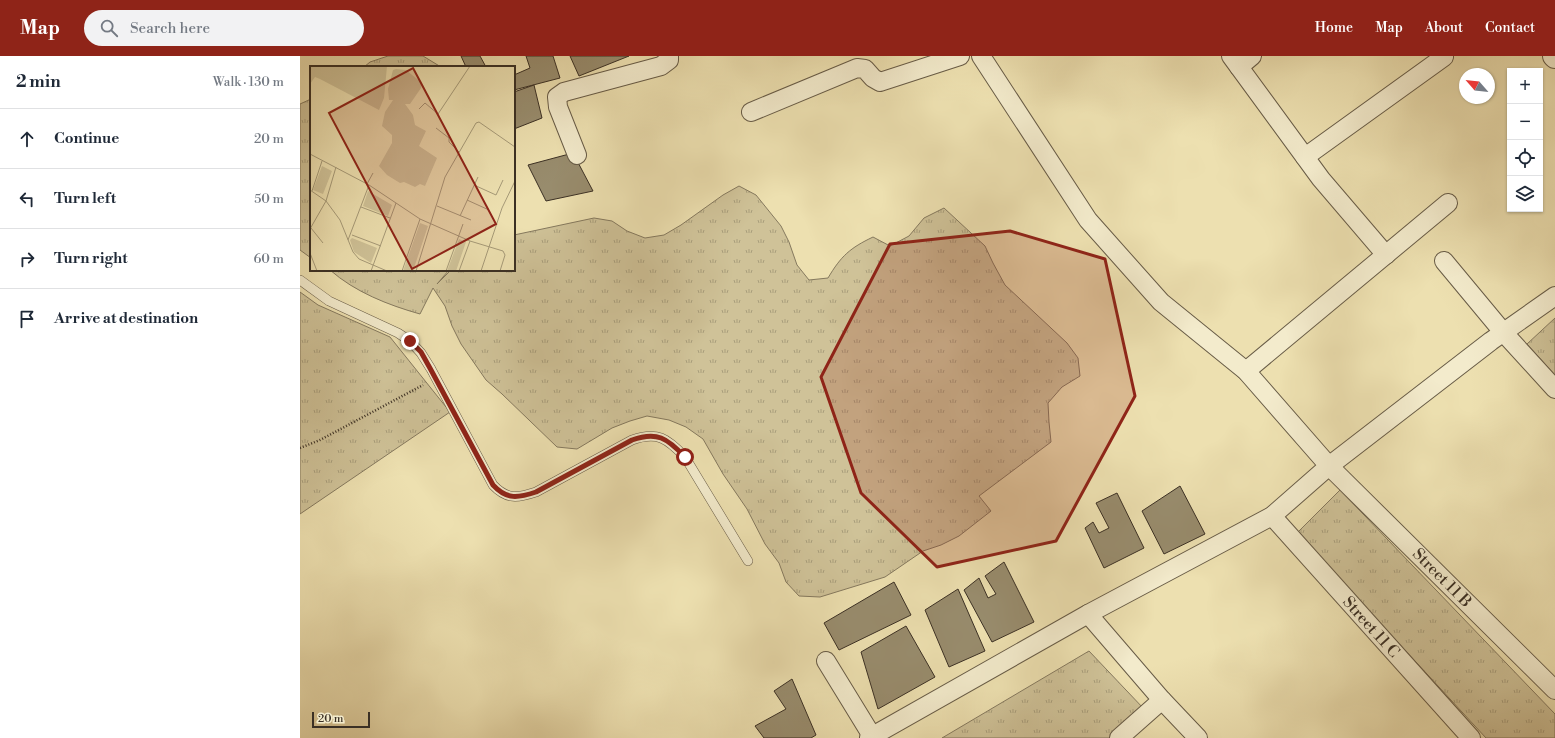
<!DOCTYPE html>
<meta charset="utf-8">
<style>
:root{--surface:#fff;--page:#f2f2f3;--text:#1f2937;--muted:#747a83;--line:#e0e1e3;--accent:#8f2418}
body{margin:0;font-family:"Libre Bodoni",serif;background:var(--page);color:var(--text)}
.controls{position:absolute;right:12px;top:12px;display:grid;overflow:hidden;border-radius:0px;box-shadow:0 1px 3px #0004}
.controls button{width:36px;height:36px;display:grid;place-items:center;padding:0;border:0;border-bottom:1px solid var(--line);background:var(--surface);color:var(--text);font:20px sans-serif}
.compass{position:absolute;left:1159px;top:12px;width:36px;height:36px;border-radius:50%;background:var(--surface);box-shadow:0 1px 3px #0004;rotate:298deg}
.scale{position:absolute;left:12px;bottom:10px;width:58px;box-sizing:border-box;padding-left:4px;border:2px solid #3b3024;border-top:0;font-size:11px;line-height:14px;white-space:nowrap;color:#3b3024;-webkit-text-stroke:3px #f3ebcc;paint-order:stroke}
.stop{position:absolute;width:12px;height:12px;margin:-9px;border:3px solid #8f2418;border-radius:50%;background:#fff}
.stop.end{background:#8f2418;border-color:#fff;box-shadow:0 1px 4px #0008}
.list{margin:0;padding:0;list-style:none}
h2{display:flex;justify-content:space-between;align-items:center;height:52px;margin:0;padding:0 16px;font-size:17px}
h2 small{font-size:13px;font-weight:400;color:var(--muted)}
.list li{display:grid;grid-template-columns:26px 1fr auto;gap:12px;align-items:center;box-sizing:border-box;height:60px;padding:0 16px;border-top:1px solid var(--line)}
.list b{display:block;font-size:15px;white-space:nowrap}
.list em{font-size:13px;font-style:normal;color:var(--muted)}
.icon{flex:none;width:22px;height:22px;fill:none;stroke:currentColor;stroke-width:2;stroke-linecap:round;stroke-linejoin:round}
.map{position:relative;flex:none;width:1255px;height:682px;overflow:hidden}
header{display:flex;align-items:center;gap:24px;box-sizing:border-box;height:56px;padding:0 20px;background:var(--accent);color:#fff}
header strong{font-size:19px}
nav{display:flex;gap:22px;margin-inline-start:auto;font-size:14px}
.search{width:280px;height:36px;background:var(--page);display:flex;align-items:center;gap:10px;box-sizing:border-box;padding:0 14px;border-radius:22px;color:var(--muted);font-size:15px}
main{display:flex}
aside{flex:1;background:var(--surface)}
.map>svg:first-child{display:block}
.grass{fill:url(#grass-tufts);stroke:#85795e}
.building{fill:#988c6d;stroke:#3b3024}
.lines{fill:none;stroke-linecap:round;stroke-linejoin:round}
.service-casing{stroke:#685c47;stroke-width:10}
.minor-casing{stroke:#685c47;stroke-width:20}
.tertiary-casing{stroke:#685c47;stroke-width:24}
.path{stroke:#3b3024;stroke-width:2.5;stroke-dasharray:1 2;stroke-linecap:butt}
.service{stroke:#f3ebcc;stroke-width:9}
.minor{stroke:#f3ebcc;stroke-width:18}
.tertiary{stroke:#f3ebcc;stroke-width:22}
.route{stroke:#8f2418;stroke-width:5}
.marked{fill:#8f2418;fill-opacity:0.2;stroke:#8f2418;stroke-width:3;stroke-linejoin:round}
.labels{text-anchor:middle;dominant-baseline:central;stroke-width:3;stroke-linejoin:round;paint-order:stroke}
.street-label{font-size:16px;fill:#3b3024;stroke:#f3ebcc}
.inset-road{fill:none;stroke:#a69a78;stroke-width:1}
.view{fill:#8f2418;fill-opacity:0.15;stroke:#8f2418;stroke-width:2}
.inset-edge{fill:none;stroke:#3b3024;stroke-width:2}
</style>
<header>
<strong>Map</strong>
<div class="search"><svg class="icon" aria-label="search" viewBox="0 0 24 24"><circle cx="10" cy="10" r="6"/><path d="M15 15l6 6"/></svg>Search here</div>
<nav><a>Home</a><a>Map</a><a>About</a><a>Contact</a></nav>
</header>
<main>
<aside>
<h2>2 min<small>Walk · 130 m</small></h2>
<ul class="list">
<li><svg class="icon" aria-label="ahead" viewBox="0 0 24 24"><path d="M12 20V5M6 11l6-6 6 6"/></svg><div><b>Continue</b></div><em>20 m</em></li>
<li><svg class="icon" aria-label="left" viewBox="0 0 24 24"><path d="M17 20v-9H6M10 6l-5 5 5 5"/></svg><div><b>Turn left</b></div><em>50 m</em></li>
<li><svg class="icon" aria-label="right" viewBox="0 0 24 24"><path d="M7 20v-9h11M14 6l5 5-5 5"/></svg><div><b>Turn right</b></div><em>60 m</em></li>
<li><svg class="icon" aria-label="arrive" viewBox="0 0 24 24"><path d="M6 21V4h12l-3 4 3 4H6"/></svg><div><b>Arrive at destination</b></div></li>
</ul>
</aside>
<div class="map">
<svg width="1255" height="682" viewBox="0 0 1255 682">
<defs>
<pattern id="grass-tufts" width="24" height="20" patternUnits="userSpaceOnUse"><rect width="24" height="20" fill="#cfc298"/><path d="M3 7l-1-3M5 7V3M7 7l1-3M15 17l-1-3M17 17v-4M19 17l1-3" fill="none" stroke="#a99e7c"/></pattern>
</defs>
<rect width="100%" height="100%" fill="#ede0b0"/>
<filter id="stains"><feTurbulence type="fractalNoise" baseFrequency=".005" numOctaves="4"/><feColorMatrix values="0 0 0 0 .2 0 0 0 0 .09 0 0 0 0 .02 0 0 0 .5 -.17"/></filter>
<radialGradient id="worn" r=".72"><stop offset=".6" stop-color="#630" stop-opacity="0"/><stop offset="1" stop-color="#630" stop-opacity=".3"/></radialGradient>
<g class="grass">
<polygon points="88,0 123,0 141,11 64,11 70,6"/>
<polygon points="11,43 11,202 0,194 0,48"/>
<path d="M439,130L456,139L481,170L489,186L497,209L509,224L528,222C541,200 550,192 573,181L590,190L609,180L624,162L644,152L685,190L693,207L705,229L767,287L778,302L780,320L762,331L748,347L749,366L751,386L679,440L691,455L659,480L641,489L623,495L585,521L520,541L499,540L486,526L479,507L465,488L447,453L423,418L403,383L386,371L369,364L347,360L330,365L312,372L277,393L257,391L202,338L186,324L161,288L152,270L145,250L133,232L120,258C88,249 55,236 30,214H149L137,228L151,214H214V179L294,162L312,165L327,175L345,182L364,179L381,169L423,139Z"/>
<polygon points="0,236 18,249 90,281 150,356 0,458"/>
<polygon points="1255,262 1255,319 1227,288"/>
<polygon points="1040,434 1255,658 1255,682 1186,682 997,477"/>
<polygon points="789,595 844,653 809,682 642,682"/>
</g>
<g class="building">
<polygon points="161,0 180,0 186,11 166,11"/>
<polygon points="226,0 253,0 260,22 214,34 214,19 230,12"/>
<polygon points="270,0 329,0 279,20"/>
<polygon points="234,29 242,62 214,73 214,36"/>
<polygon points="273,97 293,135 246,145 228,109"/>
<polygon points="880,430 905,478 864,498 842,455"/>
<polygon points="817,437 844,492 804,512 785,472 793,466 799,477 809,472 796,447"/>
<polygon points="704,506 734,566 692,586 664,534 679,522 688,542 696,538 685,520"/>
<polygon points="594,526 611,559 539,594 524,567"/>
<polygon points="658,533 685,595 649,611 625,554"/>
<polygon points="606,570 635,621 578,653 561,596"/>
<polygon points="492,623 516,679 511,682 464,682 455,670 486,653 474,635"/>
</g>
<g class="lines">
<g class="service-casing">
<path id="service" d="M0,224L29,245L98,277L110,285L121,297L131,313L193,429C207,444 218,442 236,436L332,384C357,375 367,382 385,401L448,505"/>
</g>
<g class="minor-casing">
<g id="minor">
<polyline points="681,0 788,164 861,246 946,315 1029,410 1255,634"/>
<polyline points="931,0 1021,123 1086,199"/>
<polyline points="939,11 952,0"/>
<polyline points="451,56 557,12 565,13 573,22 580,26 660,0"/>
<polyline points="277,99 258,51 257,41 264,36 361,10 369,4 369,0"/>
<polyline points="1005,101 1144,1"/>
<polyline points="1144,205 1203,276 1255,333"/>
<polyline points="946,315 1148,147"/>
<polyline points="972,460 1171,682"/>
<polyline points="788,558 862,644 898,682"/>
<polyline points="526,605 572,680"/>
<polyline points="569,682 788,558 972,460 1029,410 1191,285 1255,240"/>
<polyline points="819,682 862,644"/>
</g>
</g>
<g class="tertiary-casing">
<polyline id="tertiary" points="1254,0 1255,1"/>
</g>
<polyline class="path" points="0,392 20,384 123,329"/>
<use href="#service" class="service"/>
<use href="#minor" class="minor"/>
<use href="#tertiary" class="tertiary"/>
</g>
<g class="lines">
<path class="route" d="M110,285L121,296L131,314L193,429C207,444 218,442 236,436L332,384C357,375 367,382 385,401"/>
</g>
<path class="marked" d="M710,175L805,203L835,340L756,485L637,511L561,437L521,321L590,188Z"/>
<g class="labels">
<g class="street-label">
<text transform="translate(1142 522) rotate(45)">Street 11 B</text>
<text transform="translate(1071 571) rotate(48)">Street 11 C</text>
</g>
</g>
<g transform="translate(10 10)">
<rect width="205" height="205" fill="#ede0b0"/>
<path d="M0,0H77L74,32L69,44L10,13L5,11L0,18ZM86,3L96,4L112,17L111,22L100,38H95L103,49L105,59L116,65L109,80L127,92L115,120L110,118L105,121L94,116L90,117L77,109L69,100L82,77V69L72,60L75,46L83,34H79L78,23L83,4ZM12,100L22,105L13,128L3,124ZM58,125L82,139L78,150L53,140ZM110,157L118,160L103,205H93ZM42,172L67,182L61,197L44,186L40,174ZM149,173L156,176L146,205H137Z" fill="#cfc298"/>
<path class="inset-road" d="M109,43L115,37L128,48L160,0M126,62L139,72V76L149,86M0,88L59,119L110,153L160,175L193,185L195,189L190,205M57,118L63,107M164,119L186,129L193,114M0,124L16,135L30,154L43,186L49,193L77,205M2,125L12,95M157,134L179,144M127,140L161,154M51,141L80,152M150,150L168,111M1,162L13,177M0,163L16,135L26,101M42,169L71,180M38,174L59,119M0,187L7,205M61,205L86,137M92,205L110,153M106,205L135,111L166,57L169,56L205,81M136,205L153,158M149,205L160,175M171,205L192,142L205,115"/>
<path class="view" d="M103,2L186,158L102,203L19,47Z"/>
<rect width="205" height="205" class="inset-edge"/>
</g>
<rect width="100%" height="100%" filter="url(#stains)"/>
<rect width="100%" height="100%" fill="url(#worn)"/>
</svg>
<div class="controls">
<button>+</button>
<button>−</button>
<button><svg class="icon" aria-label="locate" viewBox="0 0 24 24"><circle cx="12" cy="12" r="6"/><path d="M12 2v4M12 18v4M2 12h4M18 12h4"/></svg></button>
<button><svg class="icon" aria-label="layers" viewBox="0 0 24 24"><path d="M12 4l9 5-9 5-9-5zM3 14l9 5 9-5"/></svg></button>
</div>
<svg class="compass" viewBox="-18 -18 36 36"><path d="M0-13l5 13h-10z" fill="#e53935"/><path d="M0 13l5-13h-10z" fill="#747a83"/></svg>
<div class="scale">20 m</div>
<div class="stop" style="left:385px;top:401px"></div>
<div class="stop end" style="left:110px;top:285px"></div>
</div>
</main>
